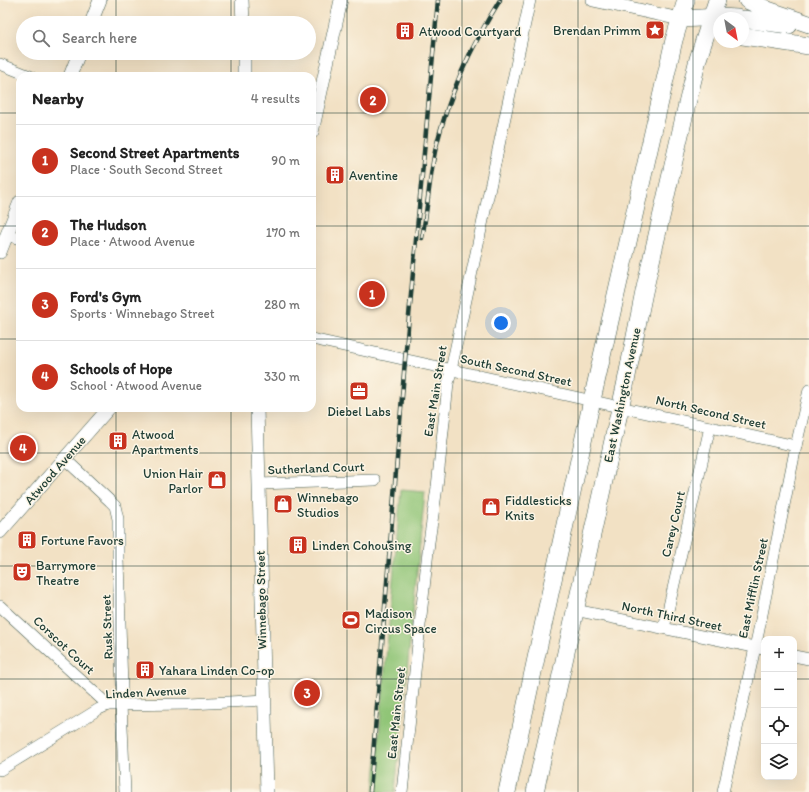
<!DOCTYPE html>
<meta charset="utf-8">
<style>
:root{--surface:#fff;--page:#f6f6f6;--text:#222;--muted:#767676;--line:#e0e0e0;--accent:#c8321e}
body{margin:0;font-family:Itim,sans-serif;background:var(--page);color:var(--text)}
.controls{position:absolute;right:12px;bottom:12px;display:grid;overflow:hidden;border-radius:8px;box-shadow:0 4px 16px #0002}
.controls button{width:36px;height:36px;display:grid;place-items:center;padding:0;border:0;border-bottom:1px solid var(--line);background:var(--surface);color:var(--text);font:20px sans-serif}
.compass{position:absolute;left:713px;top:12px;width:36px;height:36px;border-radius:50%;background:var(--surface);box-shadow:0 4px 16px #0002;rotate:148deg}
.you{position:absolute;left:501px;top:323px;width:14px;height:14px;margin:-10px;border:3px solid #fff;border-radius:50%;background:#1a73e8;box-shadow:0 0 0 6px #1a73e833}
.badge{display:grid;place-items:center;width:26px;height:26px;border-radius:50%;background:var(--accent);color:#fff;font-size:13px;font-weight:700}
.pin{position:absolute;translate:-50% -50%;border:2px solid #fff;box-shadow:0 1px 4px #0006}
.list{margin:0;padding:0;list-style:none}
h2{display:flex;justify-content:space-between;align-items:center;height:52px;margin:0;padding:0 16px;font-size:17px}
h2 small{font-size:13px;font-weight:400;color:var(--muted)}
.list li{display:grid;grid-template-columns:26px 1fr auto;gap:12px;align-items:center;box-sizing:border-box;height:72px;padding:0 16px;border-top:1px solid var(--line)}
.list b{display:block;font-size:15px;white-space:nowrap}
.list p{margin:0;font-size:13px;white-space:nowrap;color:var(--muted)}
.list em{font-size:13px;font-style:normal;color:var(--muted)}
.icon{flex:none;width:22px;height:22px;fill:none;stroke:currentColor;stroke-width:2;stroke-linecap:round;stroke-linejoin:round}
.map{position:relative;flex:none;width:809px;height:792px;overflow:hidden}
.search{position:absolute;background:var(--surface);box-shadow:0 4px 16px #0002;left:16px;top:16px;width:300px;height:44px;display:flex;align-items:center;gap:10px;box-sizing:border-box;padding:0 14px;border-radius:22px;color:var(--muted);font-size:15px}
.panel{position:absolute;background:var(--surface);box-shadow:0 4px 16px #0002;left:16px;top:72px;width:300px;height:340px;border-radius:12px}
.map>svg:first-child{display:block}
.green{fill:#90c577;stroke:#588156}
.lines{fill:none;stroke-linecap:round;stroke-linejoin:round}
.minor-casing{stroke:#3f564a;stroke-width:12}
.tertiary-casing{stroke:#3f564a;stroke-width:14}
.primary-casing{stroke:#3f564a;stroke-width:18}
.minor{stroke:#fff;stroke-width:11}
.tertiary{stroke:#fff;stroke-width:13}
.primary{stroke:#fff;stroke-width:17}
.rail-casing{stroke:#1f3d34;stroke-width:4.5}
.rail{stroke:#fcf5e5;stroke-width:3;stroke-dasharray:9;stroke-linecap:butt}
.grid{fill:none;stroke:#1f3d34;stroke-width:1;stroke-opacity:0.55}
.labels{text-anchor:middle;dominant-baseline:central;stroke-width:3;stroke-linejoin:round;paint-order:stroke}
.poi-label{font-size:13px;fill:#1f3d34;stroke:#fcf5e5;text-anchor:start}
.street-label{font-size:13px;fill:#1f3d34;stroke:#fcf5e5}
</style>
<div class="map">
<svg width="809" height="792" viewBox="0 0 809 792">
<rect width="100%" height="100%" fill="#fcf5e5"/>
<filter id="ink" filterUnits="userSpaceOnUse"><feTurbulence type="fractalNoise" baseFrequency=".025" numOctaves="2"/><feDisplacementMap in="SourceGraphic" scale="8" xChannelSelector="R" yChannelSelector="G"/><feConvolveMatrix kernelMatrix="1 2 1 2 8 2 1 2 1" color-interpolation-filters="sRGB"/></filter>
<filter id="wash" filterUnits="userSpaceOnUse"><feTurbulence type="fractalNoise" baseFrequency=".012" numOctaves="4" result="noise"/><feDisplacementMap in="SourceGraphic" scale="16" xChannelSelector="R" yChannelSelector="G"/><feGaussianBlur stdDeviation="0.9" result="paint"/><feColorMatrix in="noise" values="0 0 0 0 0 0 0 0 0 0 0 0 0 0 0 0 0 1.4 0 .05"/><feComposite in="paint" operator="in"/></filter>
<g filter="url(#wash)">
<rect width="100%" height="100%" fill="#f2e1c4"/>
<polygon class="green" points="401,490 425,492 395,792 374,792"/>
</g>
<g filter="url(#ink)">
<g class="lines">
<g class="minor-casing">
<g id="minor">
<polyline points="0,64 30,76"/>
<polyline points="7,235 20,239"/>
<polyline points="312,339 796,446"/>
<polyline points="65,459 110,501 115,506 118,519 118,560 122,688 121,705 125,792"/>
<polyline points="259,484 375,480"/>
<polyline points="0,606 108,705"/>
<polyline points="575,610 764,649"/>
<polyline points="664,628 710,427"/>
<polyline points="794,656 809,659"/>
<polyline points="0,770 99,709 108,705 191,704 264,700"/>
<polyline points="402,792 429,542 437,487 448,384 530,0"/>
<polyline points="723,792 758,634 796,446 809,390"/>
</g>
</g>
<g class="tertiary-casing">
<g id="tertiary">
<polyline points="242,0 243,23"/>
<polyline points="593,0 680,19"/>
<polyline points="91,23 100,0"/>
<polyline points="244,53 244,76"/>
<polyline points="70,76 79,53"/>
<polyline points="312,132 341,0"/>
<polyline points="0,252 20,202"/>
<polyline points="257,408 267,792"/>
<polyline points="0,532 109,408"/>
</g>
</g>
<g class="primary-casing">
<g id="primary">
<polyline points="747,0 768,10 809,24"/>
<polyline points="680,19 720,17 737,18"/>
<polyline points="743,19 789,25"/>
<polyline points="743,36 809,46"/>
<polyline points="507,792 592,400 674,40 686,0"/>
<polyline points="535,792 625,386 644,292 687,104 698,59 717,0"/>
</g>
</g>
<use href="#minor" class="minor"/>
<use href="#tertiary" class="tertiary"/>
<use href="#primary" class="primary"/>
<g class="rail-casing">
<g id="rail">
<path d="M422,238C428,208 429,177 436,147C449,94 471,46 500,0"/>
<polyline points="370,792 405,360 438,0"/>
</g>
</g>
<use href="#rail" class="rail"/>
</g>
</g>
<path class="grid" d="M116,0V23M231,0V23M347,0V792M462,0V792M578,0V792M693,0V792M116,53V76M231,53V76M0,113H20M312,113H809M0,226H20M312,226H809M0,339H20M312,339H809M116,408V792M231,408V792M0,453H809M0,566H809M0,679H764M794,679H809"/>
<defs>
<g id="sight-square" transform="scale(1)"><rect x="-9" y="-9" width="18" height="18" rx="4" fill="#c8321e" stroke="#fcf5e5"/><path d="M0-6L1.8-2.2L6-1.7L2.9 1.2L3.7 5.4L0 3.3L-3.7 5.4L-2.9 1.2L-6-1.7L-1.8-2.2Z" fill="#fff"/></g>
<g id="building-square" transform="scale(1)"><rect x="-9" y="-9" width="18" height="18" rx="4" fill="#c8321e" stroke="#fcf5e5"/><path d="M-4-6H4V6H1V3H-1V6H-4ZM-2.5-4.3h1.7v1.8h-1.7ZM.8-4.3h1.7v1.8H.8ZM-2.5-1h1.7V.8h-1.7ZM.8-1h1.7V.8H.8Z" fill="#fff"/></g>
<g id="office-square" transform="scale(1)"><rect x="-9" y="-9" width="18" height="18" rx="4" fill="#c8321e" stroke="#fcf5e5"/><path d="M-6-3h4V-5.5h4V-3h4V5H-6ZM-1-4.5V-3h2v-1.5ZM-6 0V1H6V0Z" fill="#fff"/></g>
<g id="shop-square" transform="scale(1)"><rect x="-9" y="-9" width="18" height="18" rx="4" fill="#c8321e" stroke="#fcf5e5"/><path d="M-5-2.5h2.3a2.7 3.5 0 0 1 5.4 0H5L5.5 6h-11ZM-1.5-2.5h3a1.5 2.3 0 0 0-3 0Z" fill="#fff"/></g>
<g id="theatre-square" transform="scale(1)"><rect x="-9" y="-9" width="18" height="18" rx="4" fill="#c8321e" stroke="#fcf5e5"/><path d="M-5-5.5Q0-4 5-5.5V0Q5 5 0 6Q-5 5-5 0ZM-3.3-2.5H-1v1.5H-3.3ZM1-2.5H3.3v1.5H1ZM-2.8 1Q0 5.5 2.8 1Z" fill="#fff"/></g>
<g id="stadium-square" transform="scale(1)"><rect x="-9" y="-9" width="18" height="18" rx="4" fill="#c8321e" stroke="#fcf5e5"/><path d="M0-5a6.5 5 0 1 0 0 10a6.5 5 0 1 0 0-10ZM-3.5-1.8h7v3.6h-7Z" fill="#fff"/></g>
</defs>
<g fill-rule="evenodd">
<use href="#sight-square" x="655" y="30"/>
<use href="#building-square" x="405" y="31"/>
<use href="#building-square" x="335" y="175"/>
<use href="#office-square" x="359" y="391"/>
<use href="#building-square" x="118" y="441"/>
<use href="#shop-square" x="217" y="480"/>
<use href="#shop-square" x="283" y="504"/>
<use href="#shop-square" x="491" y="507"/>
<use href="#building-square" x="27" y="540"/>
<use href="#building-square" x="298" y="545"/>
<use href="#theatre-square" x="22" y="572"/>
<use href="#stadium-square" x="351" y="620"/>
<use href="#building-square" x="145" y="670"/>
</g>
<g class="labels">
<g class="poi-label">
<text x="641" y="30" text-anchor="end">Brendan Primm</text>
<text x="419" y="31">Atwood Courtyard</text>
<text x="349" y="175">Aventine</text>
<text x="359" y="411" text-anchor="middle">Diebel Labs</text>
<text x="132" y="434">Atwood<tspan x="132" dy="15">Apartments</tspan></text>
<text x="203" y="473" text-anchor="end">Union Hair<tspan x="203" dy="15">Parlor</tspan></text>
<text x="297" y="497">Winnebago<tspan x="297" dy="15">Studios</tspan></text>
<text x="505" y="500">Fiddlesticks<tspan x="505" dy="15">Knits</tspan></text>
<text x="41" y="540">Fortune Favors</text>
<text x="312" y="545">Linden Cohousing</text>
<text x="36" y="565">Barrymore<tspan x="36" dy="15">Theatre</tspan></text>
<text x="365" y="613">Madison<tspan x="365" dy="15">Circus Space</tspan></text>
<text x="159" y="670">Yahara Linden Co-op</text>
</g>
<g class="street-label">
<text transform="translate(516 370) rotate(12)">South Second Street</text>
<text transform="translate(435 391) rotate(-81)">East Main Street</text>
<text transform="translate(622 395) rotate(-78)">East Washington Avenue</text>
<text transform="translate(711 412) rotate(13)">North Second Street</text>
<text transform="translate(316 468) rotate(-2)">Sutherland Court</text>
<text transform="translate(55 470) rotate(-49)">Atwood Avenue</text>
<text transform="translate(673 524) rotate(-77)">Carey Court</text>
<text transform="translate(753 588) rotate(-78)">East Mifflin Street</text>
<text transform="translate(261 600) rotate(-91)">Winnebago Street</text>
<text transform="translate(672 616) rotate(12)">North Third Street</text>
<text transform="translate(107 627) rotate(-92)">Rusk Street</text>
<text transform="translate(64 645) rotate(43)">Corscot Court</text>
<text transform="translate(146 692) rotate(-3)">Linden Avenue</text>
<text transform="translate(396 713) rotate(-84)">East Main Street</text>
</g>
</g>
</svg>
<div class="controls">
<button>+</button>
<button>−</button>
<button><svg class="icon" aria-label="locate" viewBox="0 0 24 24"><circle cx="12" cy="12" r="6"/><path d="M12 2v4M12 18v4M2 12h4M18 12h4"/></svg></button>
<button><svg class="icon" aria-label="layers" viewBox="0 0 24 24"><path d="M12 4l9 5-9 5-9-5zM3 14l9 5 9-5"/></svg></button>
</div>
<svg class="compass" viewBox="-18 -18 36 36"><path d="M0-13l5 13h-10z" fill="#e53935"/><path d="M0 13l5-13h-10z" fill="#767676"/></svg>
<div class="you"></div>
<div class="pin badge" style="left:372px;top:294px">1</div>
<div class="pin badge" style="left:373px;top:100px">2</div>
<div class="pin badge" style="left:307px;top:693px">3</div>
<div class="pin badge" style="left:23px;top:448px">4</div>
<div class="search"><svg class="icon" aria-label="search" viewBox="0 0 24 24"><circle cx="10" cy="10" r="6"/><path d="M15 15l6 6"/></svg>Search here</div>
<section class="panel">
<h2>Nearby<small>4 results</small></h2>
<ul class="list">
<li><span class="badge">1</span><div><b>Second Street Apartments</b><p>Place · South Second Street</p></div><em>90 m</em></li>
<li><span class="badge">2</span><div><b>The Hudson</b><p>Place · Atwood Avenue</p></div><em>170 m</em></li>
<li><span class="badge">3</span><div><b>Ford's Gym</b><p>Sports · Winnebago Street</p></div><em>280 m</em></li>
<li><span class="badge">4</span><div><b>Schools of Hope</b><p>School · Atwood Avenue</p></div><em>330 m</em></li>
</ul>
</section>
</div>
